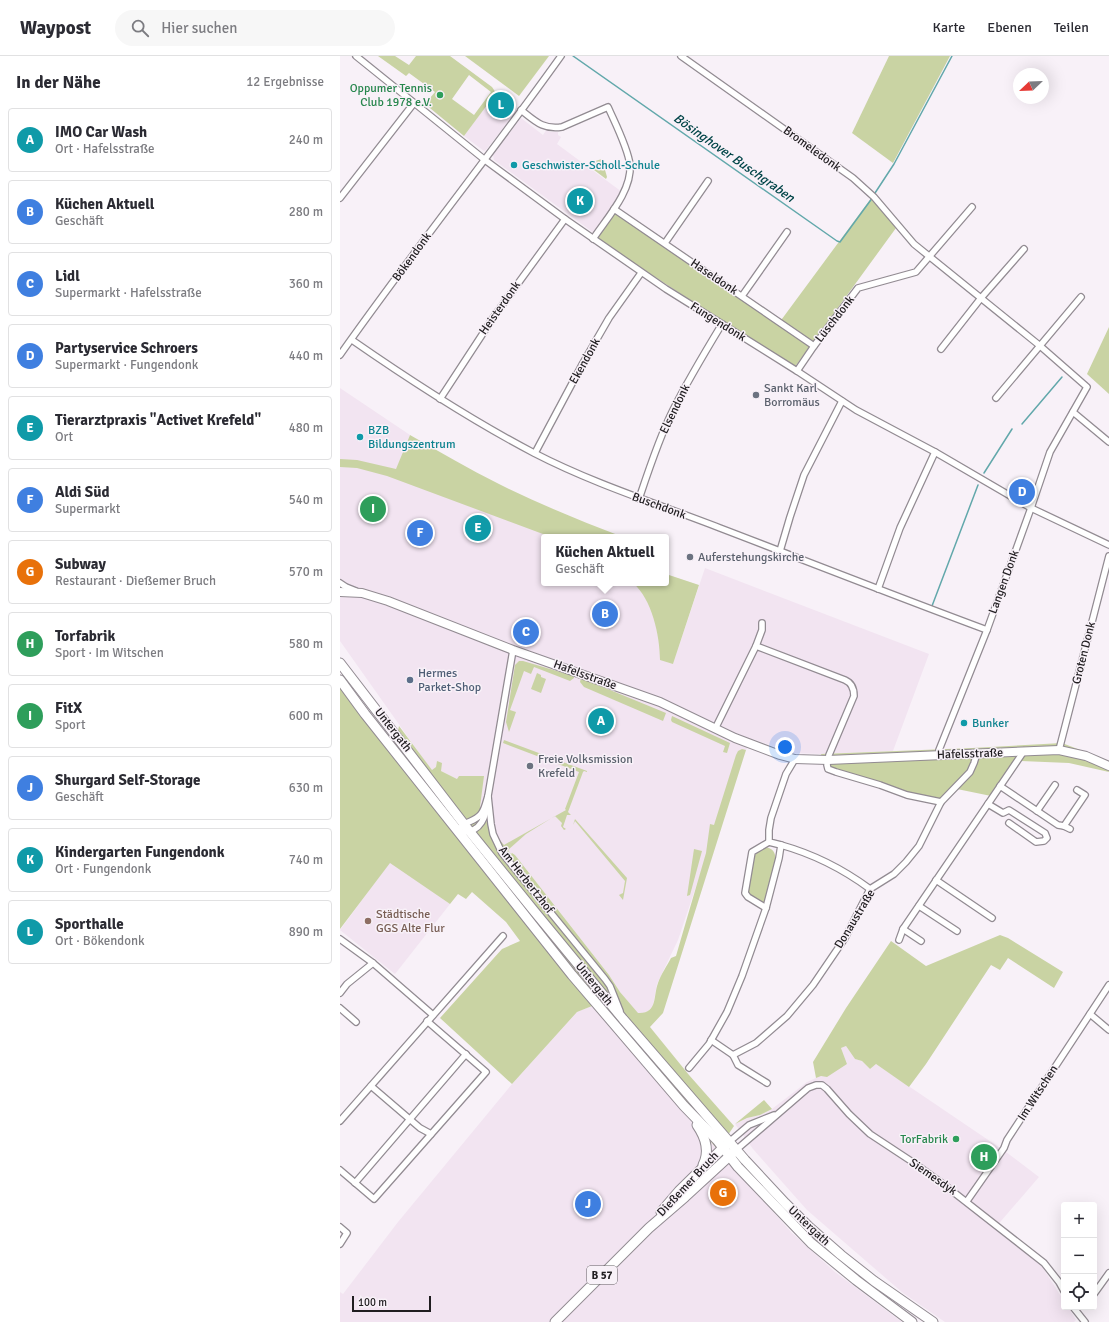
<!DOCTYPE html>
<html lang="de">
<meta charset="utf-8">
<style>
:root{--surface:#fff;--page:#f7f7f7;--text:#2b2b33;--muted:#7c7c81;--line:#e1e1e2;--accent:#026d44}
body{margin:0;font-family:Signika,sans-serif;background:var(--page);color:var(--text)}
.controls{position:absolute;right:12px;bottom:12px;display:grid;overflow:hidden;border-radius:4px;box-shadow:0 4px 16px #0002}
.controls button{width:36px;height:36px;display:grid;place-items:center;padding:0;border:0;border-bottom:1px solid var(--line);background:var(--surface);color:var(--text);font:20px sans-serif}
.compass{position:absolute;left:673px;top:12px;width:36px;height:36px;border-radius:50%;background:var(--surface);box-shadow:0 4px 16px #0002;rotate:247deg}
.scale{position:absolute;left:12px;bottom:10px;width:79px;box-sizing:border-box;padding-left:4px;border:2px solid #201d20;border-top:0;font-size:11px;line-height:14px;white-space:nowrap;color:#201d20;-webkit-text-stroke:3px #f8f1f8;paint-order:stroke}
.you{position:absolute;left:445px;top:691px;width:14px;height:14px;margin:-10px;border:3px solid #fff;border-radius:50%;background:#1a73e8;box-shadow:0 0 0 6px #1a73e833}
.badge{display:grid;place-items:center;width:26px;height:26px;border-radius:50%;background:var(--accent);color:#fff;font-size:13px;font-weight:700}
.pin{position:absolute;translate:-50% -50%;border:2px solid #fff;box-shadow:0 1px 4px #0006}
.popup{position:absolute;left:201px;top:478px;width:128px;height:52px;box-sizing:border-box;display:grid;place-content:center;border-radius:4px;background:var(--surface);filter:drop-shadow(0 1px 3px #0005);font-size:13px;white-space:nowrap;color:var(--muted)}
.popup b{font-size:15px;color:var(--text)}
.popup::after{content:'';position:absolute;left:50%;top:100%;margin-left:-8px;border:8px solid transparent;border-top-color:var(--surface)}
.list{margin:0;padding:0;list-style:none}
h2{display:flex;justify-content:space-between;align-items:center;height:52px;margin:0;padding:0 16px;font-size:17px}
h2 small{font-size:13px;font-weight:400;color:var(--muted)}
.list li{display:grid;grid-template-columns:26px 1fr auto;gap:12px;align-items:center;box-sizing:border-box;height:64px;margin:0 8px 8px;padding:0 8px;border:1px solid var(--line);border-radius:4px}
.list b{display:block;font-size:15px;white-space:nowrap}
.list p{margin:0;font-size:13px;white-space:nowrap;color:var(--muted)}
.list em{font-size:13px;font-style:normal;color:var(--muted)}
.icon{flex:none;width:22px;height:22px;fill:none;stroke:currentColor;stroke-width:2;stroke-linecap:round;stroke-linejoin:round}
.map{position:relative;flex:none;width:769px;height:1266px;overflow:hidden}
header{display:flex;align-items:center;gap:24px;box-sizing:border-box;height:56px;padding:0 20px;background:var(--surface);border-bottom:1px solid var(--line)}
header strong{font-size:19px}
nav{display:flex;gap:22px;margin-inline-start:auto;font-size:14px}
.search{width:280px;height:36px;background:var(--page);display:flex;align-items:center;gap:10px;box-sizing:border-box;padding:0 14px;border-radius:22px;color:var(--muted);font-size:15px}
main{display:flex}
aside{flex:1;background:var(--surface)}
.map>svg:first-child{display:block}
.built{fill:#f2e4f1}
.green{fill:#c9d3a3;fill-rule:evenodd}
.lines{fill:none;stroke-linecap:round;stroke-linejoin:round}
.stream{stroke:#62a8ab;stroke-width:1.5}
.minor-casing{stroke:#928b92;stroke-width:8}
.secondary-casing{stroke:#928b92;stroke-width:10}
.primary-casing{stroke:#928b92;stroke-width:11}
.minor{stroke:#fff;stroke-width:5.5}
.secondary{stroke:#fff;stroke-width:8}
.primary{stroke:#fff;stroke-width:9}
.leisure-dot{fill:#2e9e5b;stroke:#f8f1f8;stroke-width:1.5}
.culture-dot{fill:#0f9aa8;stroke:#f8f1f8;stroke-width:1.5}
.worship-dot{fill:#6b7280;stroke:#f8f1f8;stroke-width:1.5}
.service-dot{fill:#5c6f8a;stroke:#f8f1f8;stroke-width:1.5}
.education-dot{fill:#8d6e63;stroke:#f8f1f8;stroke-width:1.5}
.labels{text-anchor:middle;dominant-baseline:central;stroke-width:3;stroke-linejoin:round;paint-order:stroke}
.shield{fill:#f8f1f8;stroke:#615d61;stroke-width:1}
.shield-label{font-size:11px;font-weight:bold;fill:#201d20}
.leisure-label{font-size:12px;fill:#27864d;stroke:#f8f1f8;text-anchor:end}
.street-label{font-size:12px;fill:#201d20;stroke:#f8f1f8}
.culture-label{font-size:12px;fill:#0d838f;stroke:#f8f1f8;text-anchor:start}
.worship-label{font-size:12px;fill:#5b616d;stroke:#f8f1f8;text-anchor:start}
.service-label{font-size:12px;fill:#4e5e75;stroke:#f8f1f8;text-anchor:start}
.education-label{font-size:12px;fill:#785e54;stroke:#f8f1f8;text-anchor:start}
.water-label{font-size:13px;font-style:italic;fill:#004447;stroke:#f8f1f8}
</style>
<header>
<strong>Waypost</strong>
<div class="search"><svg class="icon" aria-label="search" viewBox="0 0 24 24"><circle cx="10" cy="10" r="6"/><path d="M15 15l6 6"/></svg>Hier suchen</div>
<nav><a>Karte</a><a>Ebenen</a><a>Teilen</a></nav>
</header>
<main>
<aside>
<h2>In der Nähe<small>12 Ergebnisse</small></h2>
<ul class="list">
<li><span class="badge" style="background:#0f9aa8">A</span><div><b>IMO Car Wash</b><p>Ort · Hafelsstraße</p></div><em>240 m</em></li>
<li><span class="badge" style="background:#3f7fe0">B</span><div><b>Küchen Aktuell</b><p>Geschäft</p></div><em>280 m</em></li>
<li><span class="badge" style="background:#3f7fe0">C</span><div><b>Lidl</b><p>Supermarkt · Hafelsstraße</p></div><em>360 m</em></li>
<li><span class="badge" style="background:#3f7fe0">D</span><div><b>Partyservice Schroers</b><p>Supermarkt · Fungendonk</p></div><em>440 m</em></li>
<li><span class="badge" style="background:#0f9aa8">E</span><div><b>Tierarztpraxis &quot;Activet Krefeld&quot;</b><p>Ort</p></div><em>480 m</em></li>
<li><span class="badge" style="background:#3f7fe0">F</span><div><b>Aldi Süd</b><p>Supermarkt</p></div><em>540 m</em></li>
<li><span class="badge" style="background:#e8710a">G</span><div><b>Subway</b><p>Restaurant · Dießemer Bruch</p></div><em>570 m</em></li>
<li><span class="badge" style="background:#2e9e5b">H</span><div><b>Torfabrik</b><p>Sport · Im Witschen</p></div><em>580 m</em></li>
<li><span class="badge" style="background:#2e9e5b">I</span><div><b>FitX</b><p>Sport</p></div><em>600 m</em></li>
<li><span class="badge" style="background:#3f7fe0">J</span><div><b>Shurgard Self-Storage</b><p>Geschäft</p></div><em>630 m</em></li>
<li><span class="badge" style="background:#0f9aa8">K</span><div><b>Kindergarten Fungendonk</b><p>Ort · Fungendonk</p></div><em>740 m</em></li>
<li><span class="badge" style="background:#0f9aa8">L</span><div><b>Sporthalle</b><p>Ort · Bökendonk</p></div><em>890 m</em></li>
</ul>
</aside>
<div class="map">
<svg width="769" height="1266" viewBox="0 0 769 1266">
<rect width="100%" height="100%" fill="#f8f1f8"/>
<g class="built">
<polygon points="148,47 165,60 173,49 178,53 146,94 144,95 124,80"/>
<polygon points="181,62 203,79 207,73 210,76 218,76 218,79 221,81 217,88 282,136 254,177 154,104 153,99"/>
<polygon points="0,332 70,379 56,414 234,481 204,481 204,527 303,527 333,608 365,512 589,598 553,695 481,698 452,697 413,683 406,694 402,694 338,884 317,928 313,950 308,955 303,957 297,957 280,936 269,919 175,799 172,797 171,798 149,771 140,751 143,720 117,723 101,715 97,706 96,711 92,715 0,585"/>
<polygon points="50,806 110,848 55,918 0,874"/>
<polygon points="252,950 390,1108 452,1177 495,1216 562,1266 0,1266 0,1236 3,1238 58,1166 172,1028 237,956"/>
<polygon points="506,990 515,1003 522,1005 530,1013 536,1008 666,1096 699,1121 655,1172 701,1209 724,1245 724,1251 728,1251 736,1264 734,1266 605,1266 563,1237 467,1154 413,1093 395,1068 407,1062 420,1059 432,1053 467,1026 507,1008 501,992"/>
</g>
<g class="green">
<path d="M38,0H55L69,9L76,0H110L152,31L156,37L124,80L85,48L95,36L69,17L66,20ZM129,19L151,36L134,59L112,43Z"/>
<polygon points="125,0 209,0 179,40"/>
<polygon points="549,0 610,0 553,107 512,77"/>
<polygon points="262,103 267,121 266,123 250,111 255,105"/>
<polygon points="532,141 556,172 454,312 257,183 275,156 439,267"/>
<polygon points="769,271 769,338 747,318"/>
<path d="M70,379C100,396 129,413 159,428C199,448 241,465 283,481H211L47,420L17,412L0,411V403L17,404L56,413Z"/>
<path d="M326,518L359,529L333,608L320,604C320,580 312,543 293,527H326Z"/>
<polygon points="179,605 183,605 234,620 234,622 230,625 194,611 191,618 184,615 170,654 176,656 169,676 166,666 175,609"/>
<polygon points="197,617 201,619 201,621 206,623 201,637 191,633"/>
<polygon points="241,622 326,657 323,665 244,631 240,626"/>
<path d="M0,629L53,699L59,670L92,714L96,711L97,705L102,707L101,715L117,723L119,720H144L140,751L149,771L164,789L226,754L225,753L239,716L163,687L164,684L247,715V716L244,715L243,716L228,756L231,759H227L223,771L226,773L224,774L221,770L222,767L215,760L186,778L168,794L171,798L172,797L175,799L269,919L280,936L298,957C318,958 313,940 318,927C321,918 327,910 331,902L336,900L366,797L370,768L374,769L396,699L398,695L402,693L406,694L323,957L310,971L349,1019L394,1070L378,1094L252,950L237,956L172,1028L100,962L162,893L180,885L166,866L132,836L126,843L118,838L110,848L50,807L0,873Z"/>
<polygon points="332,660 390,687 387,697 383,696 385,690 332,666 331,664"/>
<polygon points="722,687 769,705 769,716 729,707 681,705 656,741 617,733 603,749 526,728 486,714 481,698 632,692"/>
<polygon points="235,763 287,822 283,844 279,839 283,837 285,825 235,765 233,769"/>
<path d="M426,791C430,792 434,794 435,799C438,806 428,835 426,844L424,846L421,847L409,838C407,830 410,806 415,799C418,796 422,793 426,791Z"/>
<polygon points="354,793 362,795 350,839 347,840"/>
<polygon points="660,879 668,882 723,916 714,932 668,902 660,914 651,909 586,1008 569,1031 536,1008 530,1013 522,1005 515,1003 506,990 501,992 507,1008 487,1021 481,1020 476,1022 473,1006 506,952 551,885 586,910"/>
<polygon points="424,1044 432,1053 420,1059 407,1062 395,1068"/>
</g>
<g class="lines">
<g class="stream">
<polyline points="233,0 497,185 500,186 533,141"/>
<polyline points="535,137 554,108 612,0"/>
<polyline points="682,368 722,321"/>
<polyline points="644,417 672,373"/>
<polyline points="592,550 638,429"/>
</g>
<g class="minor-casing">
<g id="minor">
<polyline points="16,0 145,104 225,163 326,233 457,315 516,354 595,396 691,452 769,489"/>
<polyline points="341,0 513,122 534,141 574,188 699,289 747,331 710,396 691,452 647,574 599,694 599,699"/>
<path d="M181,54C195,65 203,74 222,71L268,51C275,67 288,92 290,109C292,135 267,162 253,183"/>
<polyline points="0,142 74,47"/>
<polyline points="274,153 474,290"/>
<polyline points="325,187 368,125"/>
<polyline points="402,240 447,176"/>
<path d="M12,284C71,325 131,364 194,397C254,428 318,448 380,472C469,506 558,541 647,574"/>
<polyline points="601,293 641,242 684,193"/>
<path d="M0,299C71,198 149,101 221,0"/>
<polyline points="457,315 474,290 518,232 576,216 632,151"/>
<polyline points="656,342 741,241"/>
<polyline points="100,343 155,259 225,163"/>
<polyline points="733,356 769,386"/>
<polyline points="195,397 243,307 269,262 301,217"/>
<path d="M299,443C309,413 319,382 333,354C348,324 365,296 382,268"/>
<polyline points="440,495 450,461 464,419 502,345"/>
<polyline points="0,527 6,531 16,535"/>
<polyline points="538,533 560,472 595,396"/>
<polyline points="416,590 422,574 422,567"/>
<polyline points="173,594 148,740 151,768 153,778 162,797 265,923 270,930 280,955"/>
<path d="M375,673L416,590L505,624C512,627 514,633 514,640L489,699L487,709L488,713L496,716L540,729L567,739L601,746"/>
<polyline points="719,694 769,500"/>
<polyline points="660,730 718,769 724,770 730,773"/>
<path d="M148,740C147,759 142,779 118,776C124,763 133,768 141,758C145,753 146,746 148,740Z"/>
<polyline points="648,748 663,757 669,754 705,777 707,782 704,785 696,786 669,767"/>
<polyline points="697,755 715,729"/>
<polyline points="724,770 745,739 737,734"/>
<path d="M441,789C473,798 503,813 530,833"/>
<polyline points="596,824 652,862"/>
<polyline points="579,850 617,875"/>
<polyline points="426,852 408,841 405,837 412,796 429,786"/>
<polyline points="563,873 581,885"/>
<polyline points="0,883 33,907 93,959"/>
<polyline points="559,884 563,873 684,695"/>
<polyline points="0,937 7,928 33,907"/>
<polyline points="0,952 16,966"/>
<polyline points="750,958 769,974"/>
<polyline points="371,984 393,999 416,987 447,960 473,929 505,882 530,833 554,818 566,806 579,790 601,746 630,716 634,707 637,697"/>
<polyline points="393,999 398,1009 427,1027"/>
<polyline points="349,1012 369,988 387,956 402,920 426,852 439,802 441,789 429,786 429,774 431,762 446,718 455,703"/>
<polyline points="31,1030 80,1072 91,1078"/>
<polyline points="0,1065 163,880"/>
<polyline points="389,1086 409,1069 434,1059"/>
<polyline points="396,1094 468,1032 476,1029 482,1029 487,1033 509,1058 530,1078 574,1107 607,1131 704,1207 719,1226 724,1235"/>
<polyline points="0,1114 34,1143 146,1016 87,965"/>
<polyline points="15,1127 126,998"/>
<polyline points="627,1145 664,1092 667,1084 769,929"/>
<polyline points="0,1171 7,1177 0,1188"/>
<polyline points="754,1238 769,1217"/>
<polyline points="733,1251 745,1266"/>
</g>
</g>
<g class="secondary-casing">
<polyline id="secondary" points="0,536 22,537 48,545 173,594 320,646 395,682 440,699 455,703 488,704 719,694 746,700 769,710"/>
</g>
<g class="primary-casing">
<g id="primary">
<polyline points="0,607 130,776 194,855 283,963 405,1104 445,1147 469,1171 501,1199 534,1225 593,1266"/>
<polyline points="0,624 25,658 232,919 344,1050 377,1084 398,1111 471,1187 516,1224 572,1266"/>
<path d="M357,1069C366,1082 370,1095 363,1109"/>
<polyline points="321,1156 339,1135 387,1088"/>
<polyline points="215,1266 309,1172 345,1141 394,1096"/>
</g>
</g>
<use href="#minor" class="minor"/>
<use href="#secondary" class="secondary"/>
<use href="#primary" class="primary"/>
</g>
<g class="leisure-dot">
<circle cx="100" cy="39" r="4"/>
<circle cx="616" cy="1083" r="4"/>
</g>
<g class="culture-dot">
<circle cx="174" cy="109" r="4"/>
<circle cx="20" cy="381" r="4"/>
<circle cx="624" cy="667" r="4"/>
</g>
<g class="worship-dot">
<circle cx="416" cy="339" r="4"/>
<circle cx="350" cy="501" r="4"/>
<circle cx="190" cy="710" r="4"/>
</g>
<circle class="service-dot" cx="70" cy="624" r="4"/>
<circle class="education-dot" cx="28" cy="865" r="4"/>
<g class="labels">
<rect class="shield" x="247" y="1210" width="30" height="18" rx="3"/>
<g class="shield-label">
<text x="262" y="1219">B 57</text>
</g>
<g class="leisure-label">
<text x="92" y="32">Oppumer Tennis<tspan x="92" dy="14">Club 1978 e.V.</tspan></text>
<text x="608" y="1083">TorFabrik</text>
</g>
<g class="street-label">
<text transform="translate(472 93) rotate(36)">Bromeledonk</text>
<text transform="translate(72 201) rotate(-54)">Bökendonk</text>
<text transform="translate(374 221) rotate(34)">Haseldonk</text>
<text transform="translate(160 252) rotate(-55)">Heisterdonk</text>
<text transform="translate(495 263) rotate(-52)">Lüschdonk</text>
<text transform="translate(378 266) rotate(32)">Fungendonk</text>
<text transform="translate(245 305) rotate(-61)">Ekendonk</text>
<text transform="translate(335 353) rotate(-64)">Elsendonk</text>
<text transform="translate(319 450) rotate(20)">Buschdonk</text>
<text transform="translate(664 526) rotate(-70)">Langen Donk</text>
<text transform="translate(744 597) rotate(-76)">Groten Donk</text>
<text transform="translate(245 619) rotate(20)">Hafelsstraße</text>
<text transform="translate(53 674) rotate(52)">Untergath</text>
<text transform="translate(630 698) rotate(-2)">Hafelsstraße</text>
<text transform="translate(186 824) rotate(52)">Am Herbertzhof</text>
<text transform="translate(515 863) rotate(-59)">Donaustraße</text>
<text transform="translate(254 928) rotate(51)">Untergath</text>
<text transform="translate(698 1037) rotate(-57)">Im Witschen</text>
<text transform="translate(593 1121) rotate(35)">Siemesdyk</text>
<text transform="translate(348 1128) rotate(-47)">Dießemer Bruch</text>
<text transform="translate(469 1170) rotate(43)">Untergath</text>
</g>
<g class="culture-label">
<text x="182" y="109">Geschwister-Scholl-Schule</text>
<text x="28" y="374">BZB<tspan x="28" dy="14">Bildungszentrum</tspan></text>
<text x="632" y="667">Bunker</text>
</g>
<g class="worship-label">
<text x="424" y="332">Sankt Karl<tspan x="424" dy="14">Borromäus</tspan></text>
<text x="358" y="501">Auferstehungskirche</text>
<text x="198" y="703">Freie Volksmission<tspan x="198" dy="14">Krefeld</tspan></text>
</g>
<g class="service-label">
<text x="78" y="617">Hermes<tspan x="78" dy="14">Parket-Shop</tspan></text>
</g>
<g class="education-label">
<text x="36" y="858">Städtische<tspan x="36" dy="14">GGS Alte Flur</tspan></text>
</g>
<g class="water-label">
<text transform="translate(394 102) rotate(35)">Bösinghover Buschgraben</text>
</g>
</g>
</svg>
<div class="controls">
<button>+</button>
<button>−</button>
<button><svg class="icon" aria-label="locate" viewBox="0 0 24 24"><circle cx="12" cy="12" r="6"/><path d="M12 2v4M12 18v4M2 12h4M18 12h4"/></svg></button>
</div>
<svg class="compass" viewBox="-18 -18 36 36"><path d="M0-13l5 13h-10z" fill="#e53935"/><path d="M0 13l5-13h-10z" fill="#7c7c81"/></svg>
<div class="scale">100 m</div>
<div class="you"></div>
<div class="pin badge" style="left:261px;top:665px;background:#0f9aa8">A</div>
<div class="pin badge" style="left:265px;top:558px;background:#3f7fe0">B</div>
<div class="popup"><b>Küchen Aktuell</b>Geschäft</div>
<div class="pin badge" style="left:186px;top:576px;background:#3f7fe0">C</div>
<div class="pin badge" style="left:682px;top:436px;background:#3f7fe0">D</div>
<div class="pin badge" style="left:138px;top:472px;background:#0f9aa8">E</div>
<div class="pin badge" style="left:80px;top:477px;background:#3f7fe0">F</div>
<div class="pin badge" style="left:383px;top:1137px;background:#e8710a">G</div>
<div class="pin badge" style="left:644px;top:1101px;background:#2e9e5b">H</div>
<div class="pin badge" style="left:33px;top:453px;background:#2e9e5b">I</div>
<div class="pin badge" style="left:248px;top:1148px;background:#3f7fe0">J</div>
<div class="pin badge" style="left:240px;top:145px;background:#0f9aa8">K</div>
<div class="pin badge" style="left:161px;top:49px;background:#0f9aa8">L</div>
</div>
</main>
